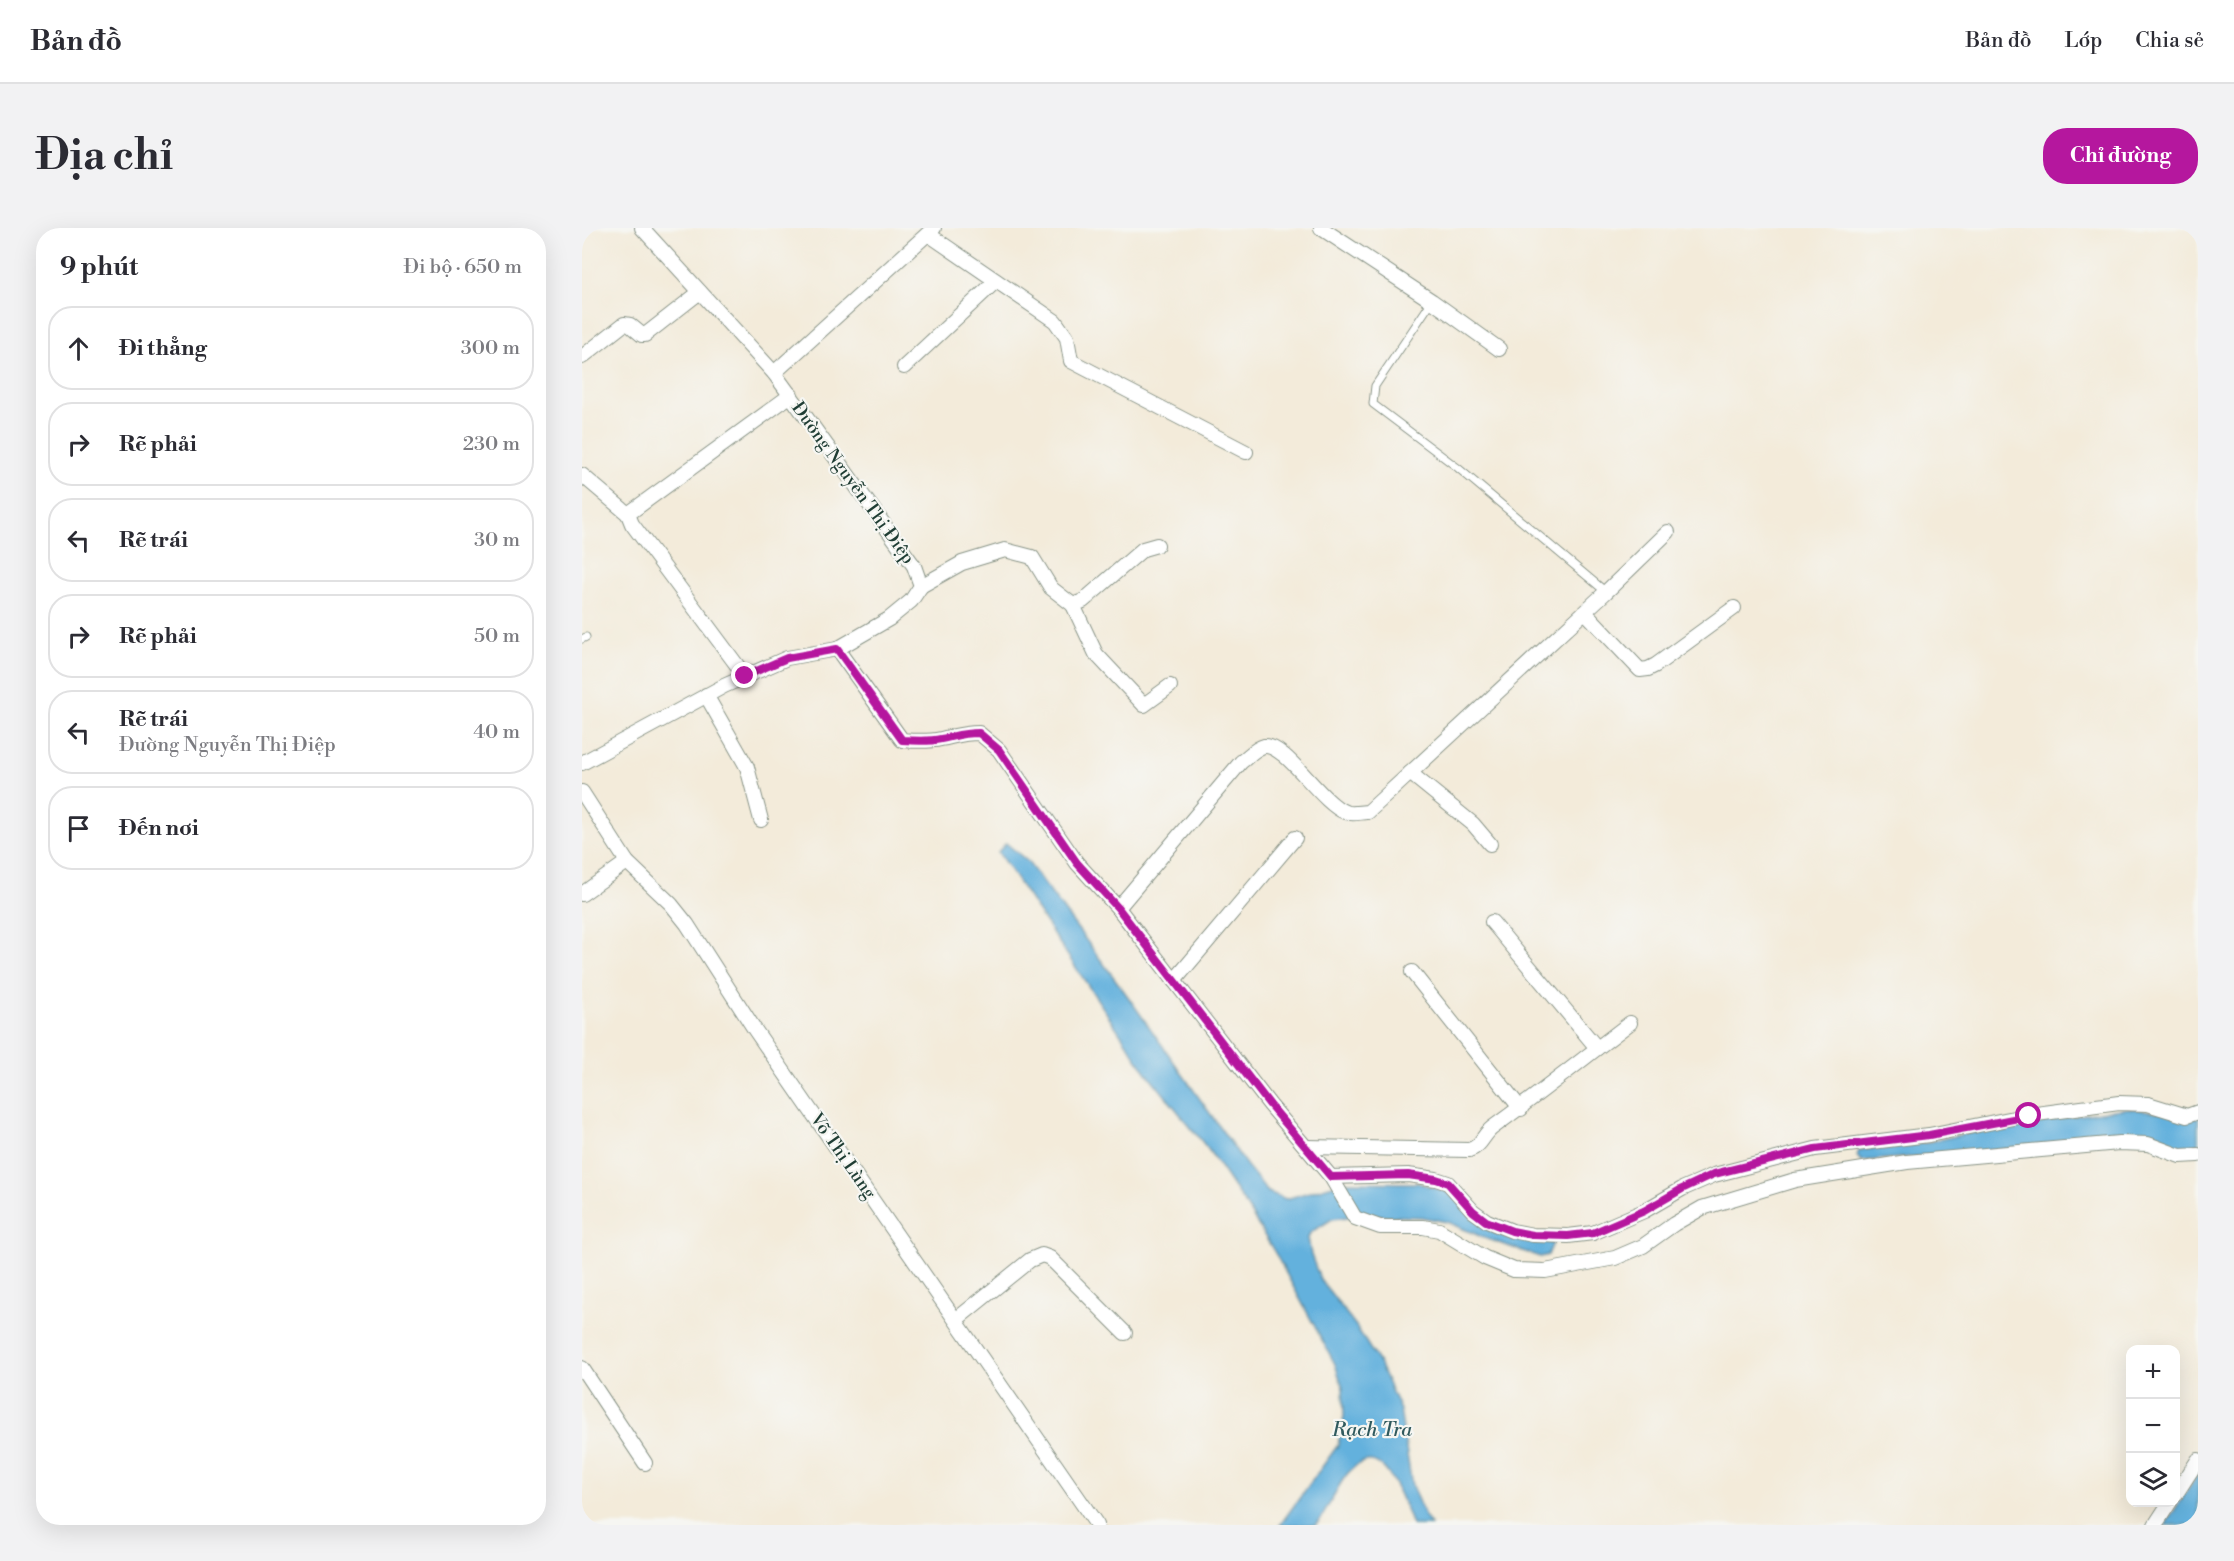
<!DOCTYPE html>
<html lang="vi">
<meta charset="utf-8">
<style>
:root{--surface:#fff;--page:#f2f2f3;--text:#2b2b33;--muted:#7c7c81;--line:#e1e1e2;--accent:#b5179e}
body{margin:0;font-family:"Libre Bodoni",serif;background:var(--page);color:var(--text)}
.controls{position:absolute;right:18px;bottom:18px;display:grid;overflow:hidden;border-radius:12px;box-shadow:0 6px 24px #0002}
.controls button{width:54px;height:54px;display:grid;place-items:center;padding:0;border:0;border-bottom:2px solid var(--line);background:var(--surface);color:var(--text);font:30px sans-serif}
.stop{position:absolute;width:18px;height:18px;margin:-14px;border:4px solid #b5179e;border-radius:50%;background:#fff}
.stop.end{background:#b5179e;border-color:#fff;box-shadow:0 2px 6px #0008}
.list{margin:0;padding:0;list-style:none}
h2{display:flex;justify-content:space-between;align-items:center;height:78px;margin:0;padding:0 24px;font-size:26px}
h2 small{font-size:20px;font-weight:400;color:var(--muted)}
.list li{display:grid;grid-template-columns:39px 1fr auto;gap:18px;align-items:center;box-sizing:border-box;height:84px;margin:0 12px 12px;padding:0 12px;border:2px solid var(--line);border-radius:24px}
.list b{display:block;font-size:22px;white-space:nowrap}
.list p{margin:0;font-size:20px;white-space:nowrap;color:var(--muted)}
.list em{font-size:20px;font-style:normal;color:var(--muted)}
.icon{flex:none;width:33px;height:33px;fill:none;stroke:currentColor;stroke-width:2;stroke-linecap:round;stroke-linejoin:round}
.map{position:relative;flex:none;width:1616px;height:1297px;overflow:hidden;border-radius:24px}
header{display:flex;align-items:center;gap:36px;box-sizing:border-box;height:84px;padding:0 30px;background:var(--surface);border-bottom:2px solid var(--line)}
header strong{font-size:28px}
nav{display:flex;gap:33px;margin-inline-start:auto;font-size:21px}
.intro{display:flex;align-items:center;justify-content:space-between;box-sizing:border-box;height:144px;padding:0 36px}
h1{margin:0;font-size:42px}
.button{padding:15px 27px;border-radius:24px;background:var(--accent);color:#fff;font-size:21px;font-weight:700}
main{display:flex;gap:36px;padding:0 36px}
aside{flex:1;background:var(--surface);border-radius:24px;box-shadow:0 6px 24px #0002}
.map>svg:first-child{display:block}
.water{fill:#64b1dd;stroke:#427788;stroke-width:1.5}
.lines{fill:none;stroke-linecap:round;stroke-linejoin:round}
.lane-casing{stroke:#899487;stroke-width:9}
.street-casing{stroke:#899487;stroke-width:16}
.lane{stroke:#fff;stroke-width:7}
.street{stroke:#fff;stroke-width:14}
.route{stroke:#b5179e;stroke-width:8}
.labels{text-anchor:middle;dominant-baseline:central;stroke-width:4.5;stroke-linejoin:round;paint-order:stroke}
.street-label{font-size:18px;fill:#1f3d34;stroke:#f6f6f2}
.water-label{font-size:20px;font-style:italic;fill:#305a5e;stroke:#f6f6f2}
</style>
<header>
<strong>Bản đồ</strong>
<nav><a>Bản đồ</a><a>Lớp</a><a>Chia sẻ</a></nav>
</header>
<div class="intro"><h1>Địa chỉ</h1><a class="button">Chỉ đường</a></div>
<main>
<aside>
<h2>9 phút<small>Đi bộ · 650 m</small></h2>
<ul class="list">
<li><svg class="icon" aria-label="ahead" viewBox="0 0 24 24"><path d="M12 20V5M6 11l6-6 6 6"/></svg><div><b>Đi thẳng</b></div><em>300 m</em></li>
<li><svg class="icon" aria-label="right" viewBox="0 0 24 24"><path d="M7 20v-9h11M14 6l5 5-5 5"/></svg><div><b>Rẽ phải</b></div><em>230 m</em></li>
<li><svg class="icon" aria-label="left" viewBox="0 0 24 24"><path d="M17 20v-9H6M10 6l-5 5 5 5"/></svg><div><b>Rẽ trái</b></div><em>30 m</em></li>
<li><svg class="icon" aria-label="right" viewBox="0 0 24 24"><path d="M7 20v-9h11M14 6l5 5-5 5"/></svg><div><b>Rẽ phải</b></div><em>50 m</em></li>
<li><svg class="icon" aria-label="left" viewBox="0 0 24 24"><path d="M17 20v-9H6M10 6l-5 5 5 5"/></svg><div><b>Rẽ trái</b><p>Đường Nguyễn Thị Điệp</p></div><em>40 m</em></li>
<li><svg class="icon" aria-label="arrive" viewBox="0 0 24 24"><path d="M6 21V4h12l-3 4 3 4H6"/></svg><div><b>Đến nơi</b></div></li>
</ul>
</aside>
<div class="map">
<svg width="1616" height="1297" viewBox="0 0 1616 1297">
<rect width="100%" height="100%" fill="#f6f6f2"/>
<filter id="ink" filterUnits="userSpaceOnUse"><feTurbulence type="fractalNoise" baseFrequency=".0167" numOctaves="2"/><feDisplacementMap in="SourceGraphic" scale="12" xChannelSelector="R" yChannelSelector="G"/><feConvolveMatrix kernelMatrix="1 2 1 2 8 2 1 2 1" color-interpolation-filters="sRGB"/></filter>
<filter id="wash" filterUnits="userSpaceOnUse"><feTurbulence type="fractalNoise" baseFrequency=".008" numOctaves="4" result="noise"/><feDisplacementMap in="SourceGraphic" scale="24" xChannelSelector="R" yChannelSelector="G"/><feGaussianBlur stdDeviation="1.35" result="paint"/><feColorMatrix in="noise" values="0 0 0 0 0 0 0 0 0 0 0 0 0 0 0 0 0 1.4 0 .05"/><feComposite in="paint" operator="in"/></filter>
<g filter="url(#wash)">
<rect width="100%" height="100%" fill="#f3ebda"/>
<g class="water">
<path d="M424,615L445,633L542,763L665,938L686,964L704,971L761,954L836,955L870,965L885,982L971,1015L966,1027L958,1029L905,1011L865,994L839,989L780,987L750,991L728,1005L726,1010L729,1027L738,1051L774,1098L797,1135L818,1182L830,1258L842,1287L849,1297H830C820,1273 801,1205 766,1245C753,1260 747,1282 734,1297H698L756,1217L762,1188L761,1160L753,1136L692,1023L665,979L626,921L565,845L416,624Z"/>
<polygon points="1545,880 1616,889 1616,921 1596,922 1552,908 1530,908 1473,917 1279,933 1275,928 1277,922 1342,915 1406,901"/>
<polygon points="1616,1245 1616,1297 1583,1297"/>
</g>
</g>
<g filter="url(#ink)">
<g class="lines">
<g class="lane-casing">
<g id="lane">
<polyline points="850,73 793,158 791,176 876,240 1024,364"/>
<polyline points="0,411 4,409"/>
</g>
</g>
<g class="street-casing">
<g id="street">
<polyline points="739,0 850,73 917,121"/>
<polyline points="346,6 473,93 485,110 489,133 664,224"/>
<polyline points="0,129 42,96 48,97 60,107 63,107 118,64"/>
<polyline points="322,139 414,53"/>
<polyline points="192,145 352,0"/>
<polyline points="0,247 46,286"/>
<polyline points="339,358 380,335 423,322 450,329 469,360 491,377 501,373 561,321 575,317"/>
<polyline points="491,377 514,426 562,477 588,458"/>
<polyline points="1003,384 1058,442 1066,441 1074,437 1152,380"/>
<path d="M255,421L320,512C332,513 346,514 359,511C374,508 381,505 397,505L417,522L495,635L536,680L659,534C666,529 673,520 682,518C703,515 739,575 763,584C770,587 778,584 786,584L1024,364L1086,304"/>
<polyline points="163,448 50,296 46,286 209,167"/>
<polyline points="124,467 165,539 179,592"/>
<polyline points="0,535 142,458 205,430 255,421 307,391 329,373 339,358 332,338 192,145 60,0"/>
<polyline points="828,545 891,596 908,616"/>
<polyline points="0,564 45,634 89,676 105,696 173,802 515,1297"/>
<polyline points="0,666 45,634"/>
<polyline points="536,680 688,877 749,949 773,990 798,999 841,999 857,1002 903,1030 932,1042 963,1043 1033,1030 1061,1018 1092,996 1120,980 1213,952 1325,934 1537,915 1566,916 1598,928 1616,927"/>
<polyline points="910,694 1015,820"/>
<polyline points="830,744 939,881"/>
<polyline points="592,753 713,610"/>
<path d="M725,919L887,922C900,918 900,908 910,900C957,866 1002,830 1048,795"/>
<polyline points="749,949 826,947 854,951 866,955 891,983 905,993 930,1003 951,1007 986,1008 1011,1005 1062,983 1100,961 1132,947 1233,921 1347,907 1447,887 1537,875 1566,876 1605,888 1616,884"/>
<polyline points="375,1091 448,1032 460,1027 468,1030 543,1105"/>
<polyline points="0,1140 63,1235"/>
<polyline points="1594,1266 1616,1232"/>
<polyline points="1573,1297 1588,1274"/>
</g>
</g>
<use href="#lane" class="lane"/>
<use href="#street" class="street"/>
</g>
</g>
<g class="lines" filter="url(#ink)">
<path class="route" d="M163,448L205,430L255,421L320,512C333,513 346,514 359,511C374,508 380,505 397,505L417,522L495,635L536,680L688,877L749,949L826,947L854,951L866,955L891,983L904,993L930,1003L951,1007L986,1008L1011,1005L1062,983L1100,961L1132,946L1233,921L1347,907L1447,888"/>
</g>
<g class="labels">
<g class="street-label">
<text transform="translate(271 255) rotate(54)">Đường Nguyễn Thị Điệp</text>
<text transform="translate(261 928) rotate(55)">Võ Thị Lùng</text>
</g>
<g class="water-label">
<text x="790" y="1202">Rạch Tra</text>
</g>
</g>
</svg>
<div class="controls">
<button>+</button>
<button>−</button>
<button><svg class="icon" aria-label="layers" viewBox="0 0 24 24"><path d="M12 4l9 5-9 5-9-5zM3 14l9 5 9-5"/></svg></button>
</div>
<div class="stop" style="left:1447px;top:888px"></div>
<div class="stop end" style="left:163px;top:448px"></div>
</div>
</main>
